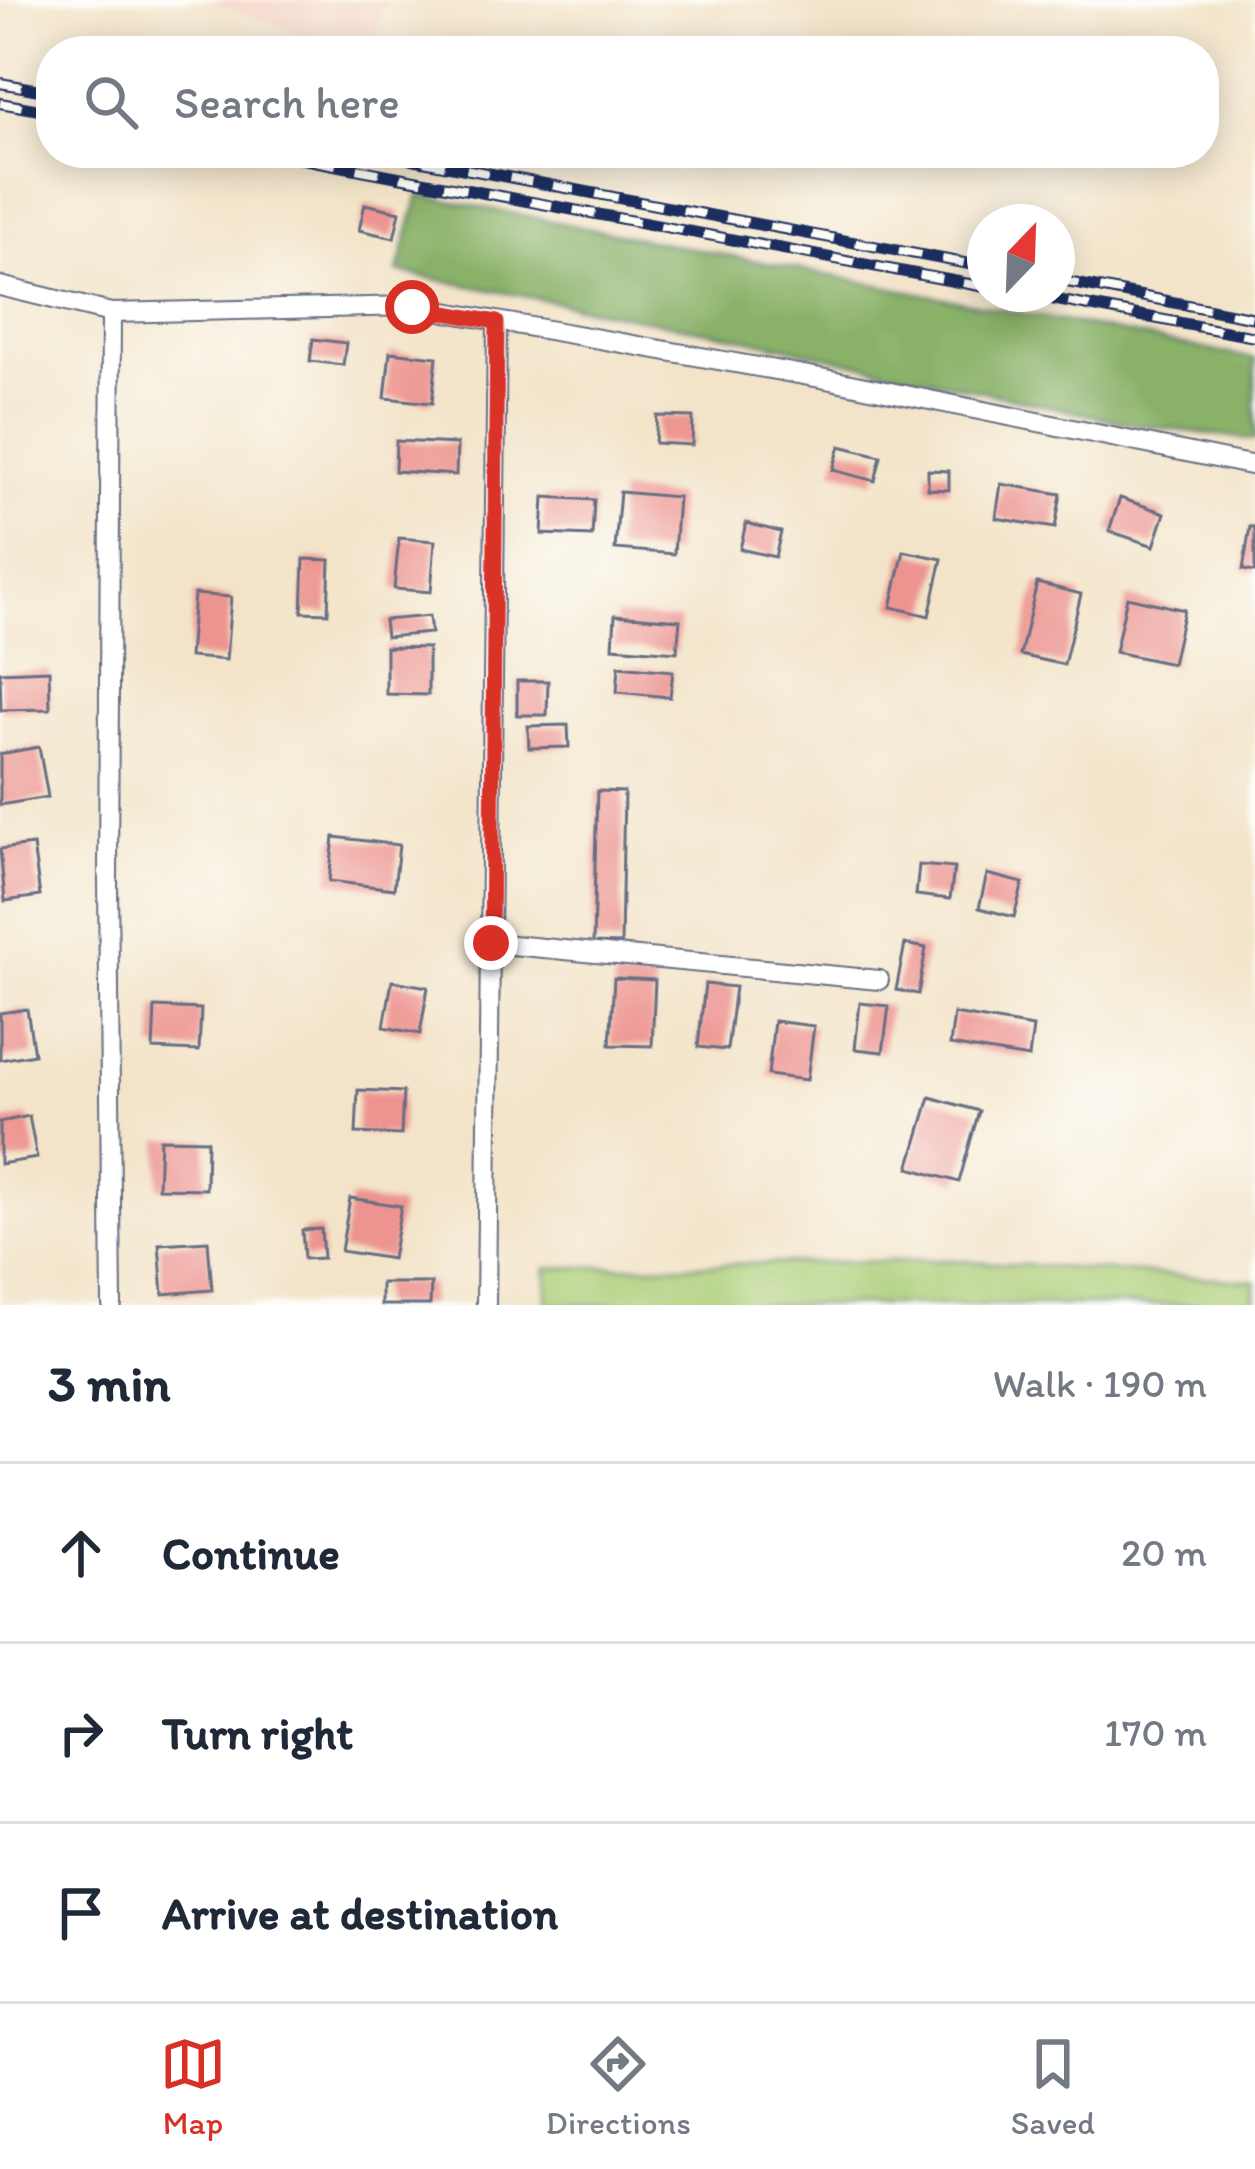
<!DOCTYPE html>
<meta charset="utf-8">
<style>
:root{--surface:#fff;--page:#f6f6f7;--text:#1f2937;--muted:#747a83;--line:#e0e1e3;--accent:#d93025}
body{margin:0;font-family:Itim,sans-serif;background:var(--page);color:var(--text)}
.compass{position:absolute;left:967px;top:204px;width:108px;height:108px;border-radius:50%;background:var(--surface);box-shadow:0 6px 30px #0003;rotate:23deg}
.stop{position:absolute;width:36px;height:36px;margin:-27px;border:9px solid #d93025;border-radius:50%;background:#fff}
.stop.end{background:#d93025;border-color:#fff;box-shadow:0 3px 12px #0008}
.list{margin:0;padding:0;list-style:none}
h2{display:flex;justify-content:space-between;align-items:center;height:156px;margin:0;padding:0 48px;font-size:51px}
h2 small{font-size:39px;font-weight:400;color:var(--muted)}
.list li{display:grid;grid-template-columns:78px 1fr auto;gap:36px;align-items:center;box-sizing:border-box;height:180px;padding:0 48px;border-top:3px solid var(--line)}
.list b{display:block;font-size:45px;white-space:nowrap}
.list em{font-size:39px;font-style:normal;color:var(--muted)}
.icon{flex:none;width:66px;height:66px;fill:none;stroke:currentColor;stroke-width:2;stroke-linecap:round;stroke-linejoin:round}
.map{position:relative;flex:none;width:1255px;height:1305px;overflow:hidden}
.search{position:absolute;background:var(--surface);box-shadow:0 6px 30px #0003;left:36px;right:36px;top:36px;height:132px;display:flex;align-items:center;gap:30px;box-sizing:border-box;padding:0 42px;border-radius:48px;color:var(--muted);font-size:45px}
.sheet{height:696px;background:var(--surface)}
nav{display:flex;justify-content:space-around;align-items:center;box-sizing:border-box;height:168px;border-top:3px solid var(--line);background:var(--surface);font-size:33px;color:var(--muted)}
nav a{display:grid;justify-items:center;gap:6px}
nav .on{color:var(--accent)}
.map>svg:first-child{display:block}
.built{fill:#f5d2c2}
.green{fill:#acce77;stroke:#647e6a;stroke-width:3}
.forest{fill:#89b168;stroke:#527063;stroke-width:3}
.building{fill:#ed9490}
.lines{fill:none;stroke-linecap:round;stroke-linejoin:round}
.street-casing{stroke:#676e83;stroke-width:22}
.street{stroke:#fff;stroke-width:18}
.rail-casing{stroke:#1b2f5e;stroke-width:12}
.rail{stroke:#fdfcf7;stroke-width:8;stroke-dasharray:22;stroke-linecap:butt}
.route{stroke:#d93025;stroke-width:15}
</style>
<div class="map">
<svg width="1255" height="1305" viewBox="0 0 1255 1305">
<rect width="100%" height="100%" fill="#fdfcf7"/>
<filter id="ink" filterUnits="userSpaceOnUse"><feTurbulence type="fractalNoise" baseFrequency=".00833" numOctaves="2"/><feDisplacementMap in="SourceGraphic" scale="24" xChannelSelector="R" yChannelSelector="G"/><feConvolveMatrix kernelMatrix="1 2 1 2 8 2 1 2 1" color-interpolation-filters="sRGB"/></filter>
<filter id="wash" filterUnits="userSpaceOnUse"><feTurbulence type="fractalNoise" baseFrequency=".004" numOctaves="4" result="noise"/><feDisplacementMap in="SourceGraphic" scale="48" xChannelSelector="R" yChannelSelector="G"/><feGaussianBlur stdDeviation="2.7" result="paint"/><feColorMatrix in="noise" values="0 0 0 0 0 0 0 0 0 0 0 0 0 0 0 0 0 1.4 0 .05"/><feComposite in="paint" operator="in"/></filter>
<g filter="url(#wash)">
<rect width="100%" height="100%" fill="#f3e4c9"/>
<polygon class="built" points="210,0 387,0 367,51 341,51"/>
<polygon class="green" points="952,1260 1255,1281 1255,1305 547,1305 547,1268"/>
<polygon class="forest" points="419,195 1255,359 1255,440 1125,423 749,339 398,272"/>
<g id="blocks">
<g class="building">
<polygon points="365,204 400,212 394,238 359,230"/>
<polygon points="313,339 346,343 343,365 310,361"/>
<polygon points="390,352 437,357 432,403 385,398"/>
<polygon points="657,416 693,417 692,445 655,443"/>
<polygon points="396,441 457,444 456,475 395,471"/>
<polygon points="840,446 881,456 875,481 833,470"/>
<polygon points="928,470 949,471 949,490 928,489"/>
<polygon points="1001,484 1061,494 1055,528 996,518"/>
<polygon points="620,492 678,497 674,554 615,549"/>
<polygon points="544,497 594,500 592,536 542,534"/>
<polygon points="1120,498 1165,513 1154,546 1109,531"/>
<polygon points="746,523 781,532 775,557 740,549"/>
<polygon points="1250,527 1255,527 1255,572 1243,570"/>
<polygon points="399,538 435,541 431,592 394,589"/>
<polygon points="904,551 942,559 929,616 891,607"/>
<polygon points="304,559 330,560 328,613 302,612"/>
<polygon points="1037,583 1081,594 1064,665 1020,655"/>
<polygon points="194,594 231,597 226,660 189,657"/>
<polygon points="1127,597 1184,610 1172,664 1115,652"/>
<polygon points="615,615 680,620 677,652 613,647"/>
<polygon points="429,616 431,633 386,637 384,620"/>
<polygon points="386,647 428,648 428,695 386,694"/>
<polygon points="619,666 673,671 670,697 617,692"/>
<polygon points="49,670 50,709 1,710 0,672"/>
<polygon points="517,681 548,681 547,715 517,715"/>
<polygon points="568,725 569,747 529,748 528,726"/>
<polygon points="39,747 48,797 0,805 0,754"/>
<polygon points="597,791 624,792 621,944 593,943"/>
<polygon points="334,837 399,845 394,889 329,881"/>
<polygon points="33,845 40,896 5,901 0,849"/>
<polygon points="919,865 954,868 950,899 916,895"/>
<polygon points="987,874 1023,883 1014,917 979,908"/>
<polygon points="905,944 926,948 918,994 896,990"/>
<polygon points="614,978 655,980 652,1046 610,1045"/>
<polygon points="392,981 428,987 420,1034 384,1027"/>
<polygon points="705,984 735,987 727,1050 698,1047"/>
<polygon points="860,1003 889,1006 883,1052 855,1049"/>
<polygon points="155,1007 201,1009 199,1051 153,1049"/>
<polygon points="27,1009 34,1054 0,1060 0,1013"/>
<polygon points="954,1014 1033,1027 1029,1058 950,1045"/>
<polygon points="774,1021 814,1026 807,1080 768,1075"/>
<polygon points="358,1090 403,1092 401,1135 356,1133"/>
<polygon points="930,1097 979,1111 959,1182 909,1168"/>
<polygon points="29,1116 37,1158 0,1164 0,1122"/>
<polygon points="160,1139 207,1140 206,1189 158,1188"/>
<polygon points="350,1198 401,1206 392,1259 341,1251"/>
<polygon points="321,1229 323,1258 304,1259 302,1230"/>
<polygon points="208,1241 212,1290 163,1294 159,1244"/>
<polygon points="381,1283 431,1283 430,1305 381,1305"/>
</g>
</g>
</g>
<g filter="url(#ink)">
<use href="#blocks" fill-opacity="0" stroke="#676e83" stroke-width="3"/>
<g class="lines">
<g class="street-casing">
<g id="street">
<polyline points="0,286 111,313 412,306 826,379 1255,466"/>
<polyline points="111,313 108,880 112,1305"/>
<polyline points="491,943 879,980"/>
<polyline points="486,1305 497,322"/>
</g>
</g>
<use href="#street" class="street"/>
<g class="rail-casing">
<g id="rail">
<polyline points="0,83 51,92"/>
<polyline points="0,103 51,112"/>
<polyline points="271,153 985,287"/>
<polyline points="380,153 985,267"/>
<polyline points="1057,280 1255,318"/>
<polyline points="1025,294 1255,337"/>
</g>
</g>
<use href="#rail" class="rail"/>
</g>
</g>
<g class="lines" filter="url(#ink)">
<polyline class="route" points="412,307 497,322 491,943"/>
</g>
</svg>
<svg class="compass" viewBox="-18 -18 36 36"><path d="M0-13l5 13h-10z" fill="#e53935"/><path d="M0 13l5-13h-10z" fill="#747a83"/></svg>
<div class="stop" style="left:412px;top:307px"></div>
<div class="stop end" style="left:491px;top:943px"></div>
<div class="search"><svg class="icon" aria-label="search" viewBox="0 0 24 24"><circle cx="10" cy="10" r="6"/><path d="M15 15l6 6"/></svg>Search here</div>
</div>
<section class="sheet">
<h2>3 min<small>Walk · 190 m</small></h2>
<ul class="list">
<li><svg class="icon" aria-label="ahead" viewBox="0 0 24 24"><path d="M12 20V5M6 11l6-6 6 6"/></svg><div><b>Continue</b></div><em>20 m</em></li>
<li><svg class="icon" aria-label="right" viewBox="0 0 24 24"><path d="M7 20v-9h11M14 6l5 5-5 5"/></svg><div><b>Turn right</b></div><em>170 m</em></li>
<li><svg class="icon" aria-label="arrive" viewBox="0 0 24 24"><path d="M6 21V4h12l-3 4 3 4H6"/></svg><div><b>Arrive at destination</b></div></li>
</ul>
</section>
<nav>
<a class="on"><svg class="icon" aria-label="map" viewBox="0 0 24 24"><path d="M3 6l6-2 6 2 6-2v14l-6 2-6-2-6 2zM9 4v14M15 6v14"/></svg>Map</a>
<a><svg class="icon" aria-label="directions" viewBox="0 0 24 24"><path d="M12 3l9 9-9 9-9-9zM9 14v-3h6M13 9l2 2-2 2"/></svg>Directions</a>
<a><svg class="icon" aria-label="saved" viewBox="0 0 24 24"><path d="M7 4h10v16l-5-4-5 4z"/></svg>Saved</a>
</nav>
